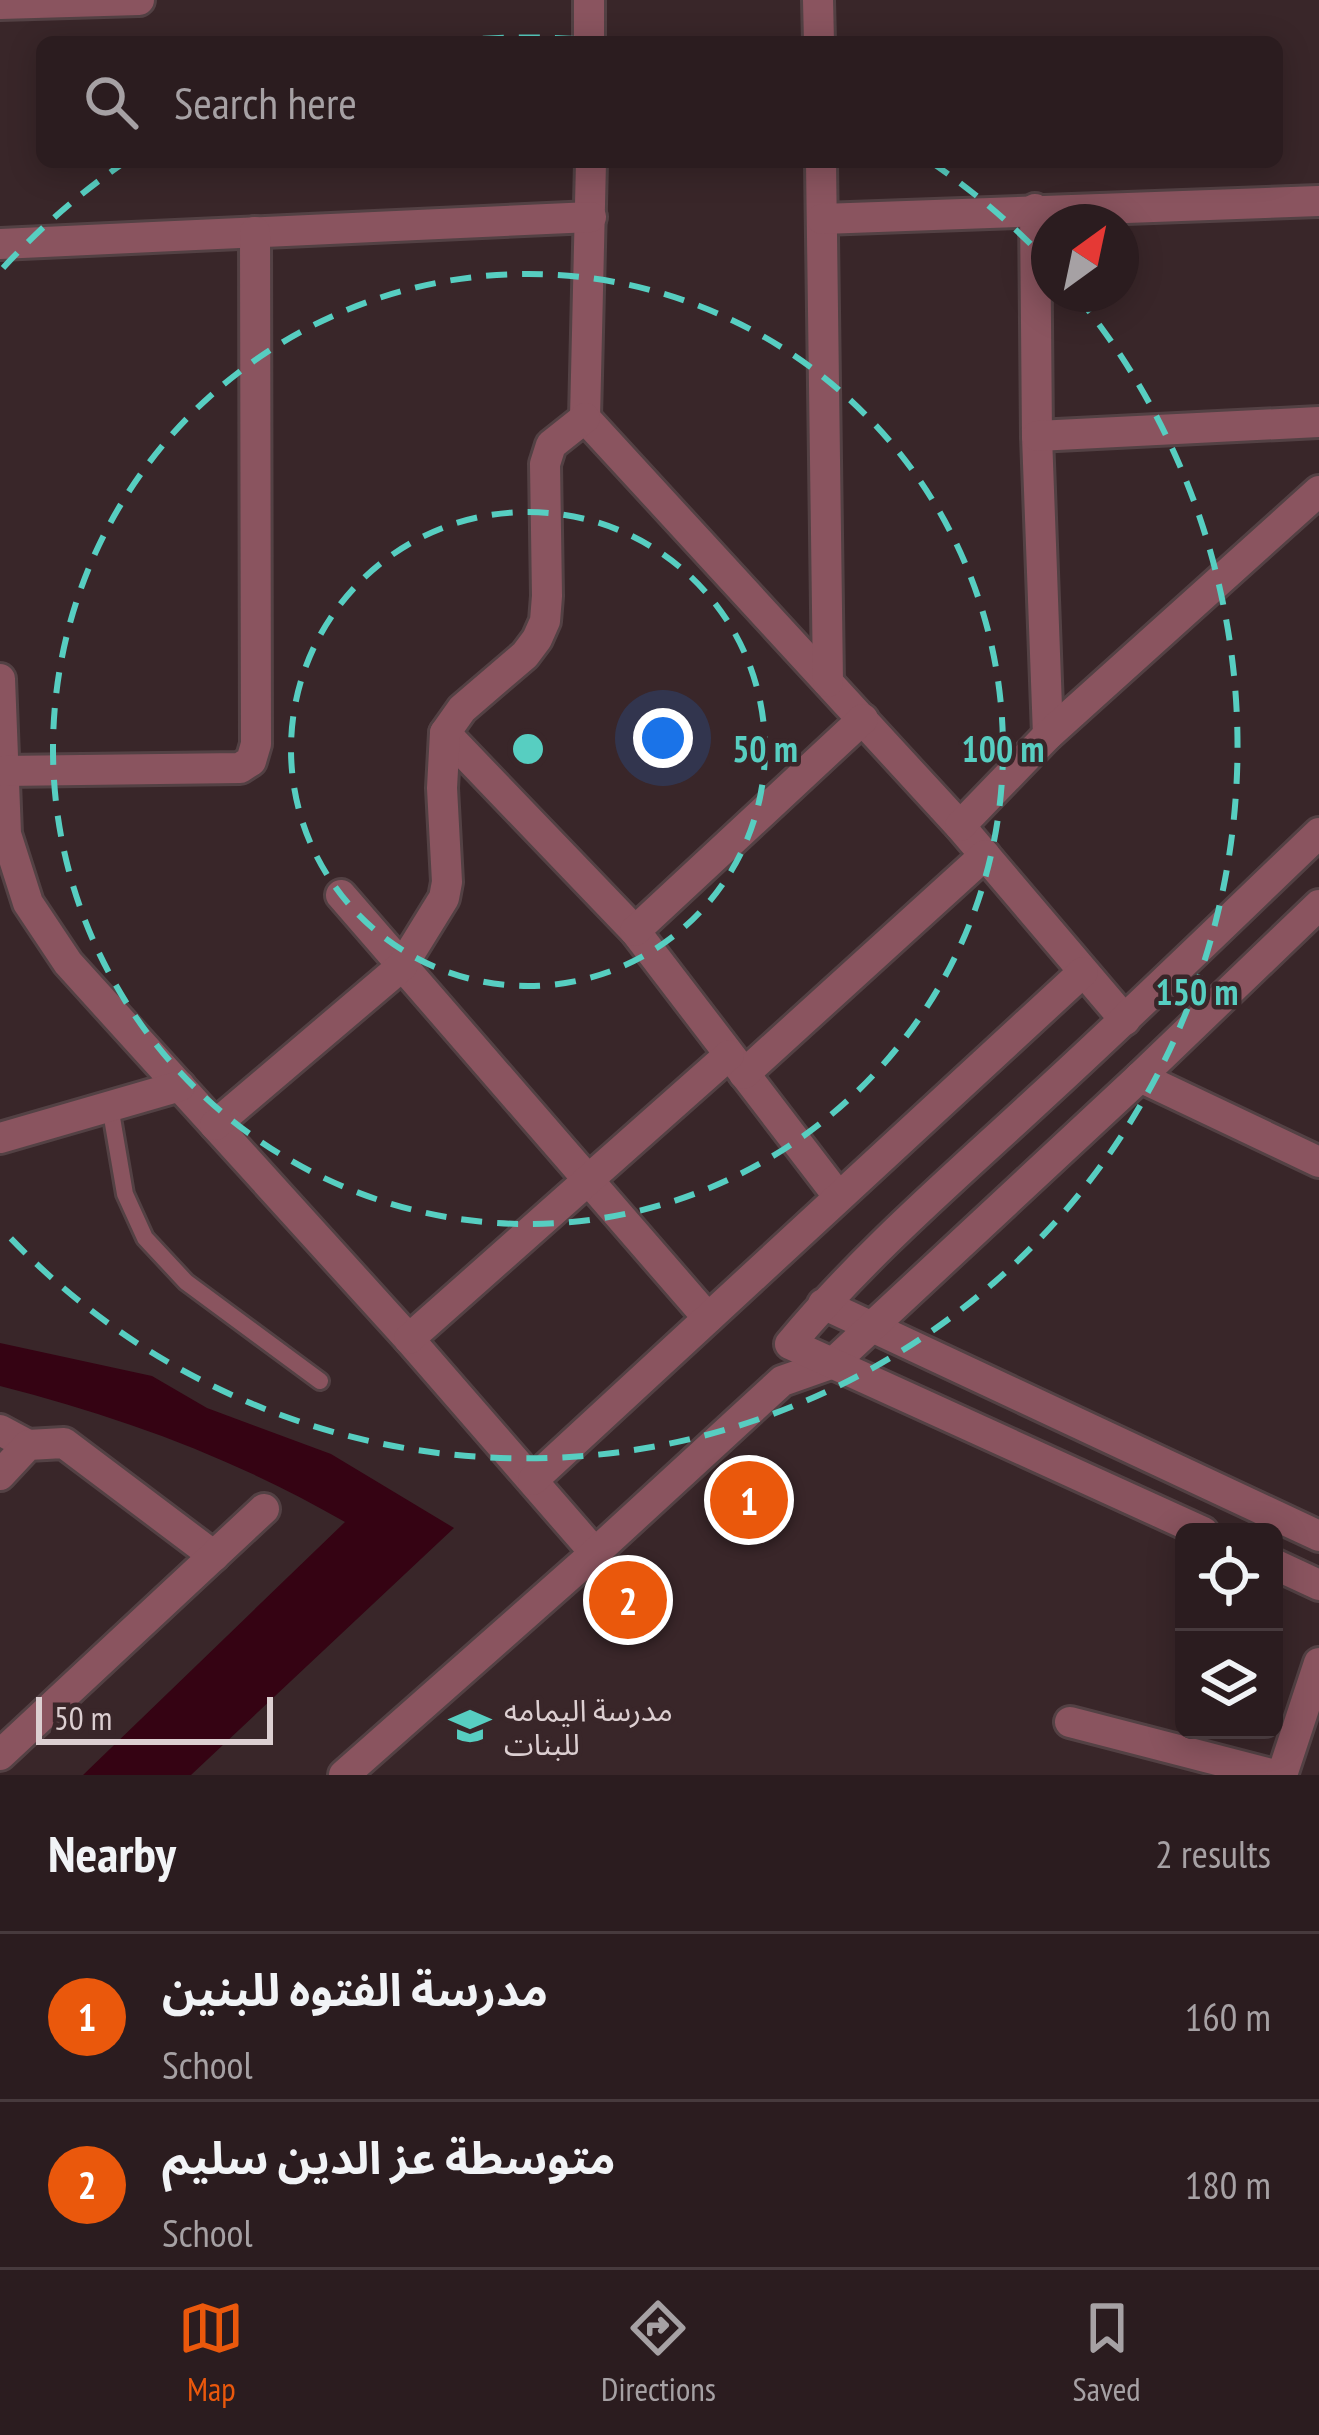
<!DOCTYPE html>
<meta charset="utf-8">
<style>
:root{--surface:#2b1c1f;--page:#37292c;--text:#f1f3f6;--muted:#a6a1a4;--line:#473a3d;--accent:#ea580c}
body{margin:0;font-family:"PT Sans Narrow","Noto Sans Arabic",sans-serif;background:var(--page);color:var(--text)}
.controls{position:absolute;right:36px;bottom:36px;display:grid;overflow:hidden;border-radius:18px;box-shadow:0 6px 30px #0003}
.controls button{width:108px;height:108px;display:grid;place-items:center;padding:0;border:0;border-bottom:3px solid var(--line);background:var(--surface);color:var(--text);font:60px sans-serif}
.compass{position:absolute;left:1031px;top:204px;width:108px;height:108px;border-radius:50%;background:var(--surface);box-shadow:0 6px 30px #0003;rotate:33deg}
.scale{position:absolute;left:36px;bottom:30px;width:237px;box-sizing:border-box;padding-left:12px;border:6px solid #dccfd1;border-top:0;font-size:33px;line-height:42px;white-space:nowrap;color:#dccfd1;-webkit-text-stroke:9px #392629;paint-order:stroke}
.you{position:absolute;left:663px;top:738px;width:42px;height:42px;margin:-30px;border:9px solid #fff;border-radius:50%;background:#1a73e8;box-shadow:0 0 0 18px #1a73e833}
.badge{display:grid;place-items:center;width:78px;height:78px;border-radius:50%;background:var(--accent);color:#fff;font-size:39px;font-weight:700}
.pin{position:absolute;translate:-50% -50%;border:6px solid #fff;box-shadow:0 3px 12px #0006}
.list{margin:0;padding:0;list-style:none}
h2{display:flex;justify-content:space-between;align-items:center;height:156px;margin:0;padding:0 48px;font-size:51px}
h2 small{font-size:39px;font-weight:400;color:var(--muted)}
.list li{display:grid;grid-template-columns:78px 1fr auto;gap:36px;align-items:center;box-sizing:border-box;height:168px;padding:0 48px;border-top:3px solid var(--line)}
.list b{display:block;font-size:45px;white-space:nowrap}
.list p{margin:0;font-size:39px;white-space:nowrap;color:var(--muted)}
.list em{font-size:39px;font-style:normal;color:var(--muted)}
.icon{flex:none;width:66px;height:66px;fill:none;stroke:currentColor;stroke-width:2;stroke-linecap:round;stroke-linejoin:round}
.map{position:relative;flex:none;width:1319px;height:1775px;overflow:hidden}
.search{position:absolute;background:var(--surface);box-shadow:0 6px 30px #0003;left:36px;right:36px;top:36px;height:132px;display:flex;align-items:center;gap:30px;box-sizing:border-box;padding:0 42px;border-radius:18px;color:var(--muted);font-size:45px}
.sheet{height:492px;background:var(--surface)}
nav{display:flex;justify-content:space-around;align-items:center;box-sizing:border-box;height:168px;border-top:3px solid var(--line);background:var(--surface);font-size:33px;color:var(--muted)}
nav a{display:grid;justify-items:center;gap:6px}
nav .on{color:var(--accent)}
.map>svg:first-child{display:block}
.water{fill:#350313}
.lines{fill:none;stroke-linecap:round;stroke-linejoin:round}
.service-casing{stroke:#534144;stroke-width:22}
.minor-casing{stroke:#534144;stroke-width:36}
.tertiary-casing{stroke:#534144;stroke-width:36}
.service{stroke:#8a545f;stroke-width:16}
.minor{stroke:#8a545f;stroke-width:30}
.tertiary{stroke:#8a545f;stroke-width:30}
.ring{fill:none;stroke:#57cec1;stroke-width:6;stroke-dasharray:21 15}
.labels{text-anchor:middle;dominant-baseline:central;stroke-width:9;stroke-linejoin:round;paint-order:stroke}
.poi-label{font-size:30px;fill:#dccfd1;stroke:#392629;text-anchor:start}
.centre{fill:#57cec1;stroke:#392629;stroke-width:6}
.ring-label{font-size:36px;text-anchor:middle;font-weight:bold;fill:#57cec1;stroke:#392629;stroke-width:9;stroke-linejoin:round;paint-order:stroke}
</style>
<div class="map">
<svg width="1319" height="1775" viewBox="0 0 1319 1775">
<rect width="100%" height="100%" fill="#392629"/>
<path class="water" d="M0,1343L152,1376L207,1408L331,1454L454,1528L191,1775H83L345,1522C236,1459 122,1417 0,1386Z"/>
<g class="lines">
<g class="service-casing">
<polyline id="service" points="110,1106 125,1194 145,1238 186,1282 320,1381"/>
</g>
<g class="minor-casing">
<g id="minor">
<polyline points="589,0 589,42"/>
<polyline points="818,0 819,42"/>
<polyline points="0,4 139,0"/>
<polyline points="591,162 585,418 960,826 1125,1020"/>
<polyline points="821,162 828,682"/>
<polyline points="1035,209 1037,436 1048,735"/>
<polyline points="822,219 1319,201"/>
<polyline points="0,244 591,217"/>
<polyline points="1037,436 1319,422"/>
<polyline points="0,679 6,834 28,903 68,963 409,1339 595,1553"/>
<polyline points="445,733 635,931 838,1196"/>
<polyline points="3,771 240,768 251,761 256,744 255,232"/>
<polyline points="960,826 1048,735 1319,491"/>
<polyline points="341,895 708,1318"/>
<polyline points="635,931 863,719"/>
<polyline points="744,1074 985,855"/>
<polyline points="1140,1077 1319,1162"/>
<polyline points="215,1125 402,966 444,898 447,882 442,788 445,733 462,709 525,655 537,639 545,621 547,596 545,464 551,445 585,418"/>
<polyline points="0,1138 180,1086"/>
<polyline points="409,1339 729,1055"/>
<polyline points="0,1430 28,1445"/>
<polyline points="0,1475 28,1445 64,1443 214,1556"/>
<polyline points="533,1480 1083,972"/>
<polyline points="1070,1722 1275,1775"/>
<polyline points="0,1755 264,1509"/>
<polyline points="344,1775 595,1553 782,1381 833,1363"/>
<polyline points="1282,1775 1319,1663"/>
</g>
</g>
<g class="tertiary-casing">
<g id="tertiary">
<polyline points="823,1304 1319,1536"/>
<polyline points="833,1363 1140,1077 1319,905"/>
<path d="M1203,1532L790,1344C865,1254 954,1178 1039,1099C1134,1012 1226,922 1319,833"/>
<polyline points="1274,1564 1319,1585"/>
</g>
</g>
<use href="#service" class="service"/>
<use href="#minor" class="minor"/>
<use href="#tertiary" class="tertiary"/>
</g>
<g class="ring">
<circle cx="528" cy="749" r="237"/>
<circle cx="528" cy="749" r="475"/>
<path d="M3 268A712 712 0 0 1 125 162M447 42A712 712 0 0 1 609 42M931 162A712 712 0 0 1 1049 263M1077 296A712 712 0 0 1 3 1230"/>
</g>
<defs>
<g id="school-bare" transform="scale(3.24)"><path d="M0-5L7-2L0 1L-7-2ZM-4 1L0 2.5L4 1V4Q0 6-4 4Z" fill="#57cec1" stroke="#392629" stroke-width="2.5" paint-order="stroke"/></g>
</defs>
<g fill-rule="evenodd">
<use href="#school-bare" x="470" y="1726"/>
</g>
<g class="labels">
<g class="poi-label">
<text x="504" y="1709">مدرسة اليمامه<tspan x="504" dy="34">للبنات</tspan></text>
</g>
</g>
<circle cx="528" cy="749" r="18" class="centre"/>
<g class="ring-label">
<text x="765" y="762">50 m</text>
<text x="1003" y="762">100 m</text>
<text x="1197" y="1005">150 m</text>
</g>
</svg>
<div class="controls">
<button><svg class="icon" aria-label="locate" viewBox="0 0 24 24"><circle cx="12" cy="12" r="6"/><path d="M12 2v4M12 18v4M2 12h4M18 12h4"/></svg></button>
<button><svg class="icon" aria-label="layers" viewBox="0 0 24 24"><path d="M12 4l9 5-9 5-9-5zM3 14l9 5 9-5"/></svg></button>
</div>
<svg class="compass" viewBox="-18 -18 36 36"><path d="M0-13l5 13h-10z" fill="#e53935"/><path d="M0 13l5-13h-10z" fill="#a6a1a4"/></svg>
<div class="scale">50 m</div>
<div class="you"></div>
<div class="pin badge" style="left:749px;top:1500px">1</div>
<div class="pin badge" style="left:628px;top:1600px">2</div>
<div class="search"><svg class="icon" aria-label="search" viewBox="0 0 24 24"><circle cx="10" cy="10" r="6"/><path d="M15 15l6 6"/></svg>Search here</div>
</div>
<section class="sheet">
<h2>Nearby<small>2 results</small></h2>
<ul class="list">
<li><span class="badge">1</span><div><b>مدرسة الفتوه للبنين</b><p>School</p></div><em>160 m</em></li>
<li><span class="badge">2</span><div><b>متوسطة عز الدين سليم</b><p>School</p></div><em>180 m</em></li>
</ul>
</section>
<nav>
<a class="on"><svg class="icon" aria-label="map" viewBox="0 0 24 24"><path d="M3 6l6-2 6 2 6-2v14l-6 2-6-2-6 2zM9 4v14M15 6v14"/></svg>Map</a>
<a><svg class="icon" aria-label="directions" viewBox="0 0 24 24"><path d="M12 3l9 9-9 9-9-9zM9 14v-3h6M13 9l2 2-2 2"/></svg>Directions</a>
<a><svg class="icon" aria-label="saved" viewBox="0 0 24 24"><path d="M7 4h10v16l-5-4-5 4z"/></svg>Saved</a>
</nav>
